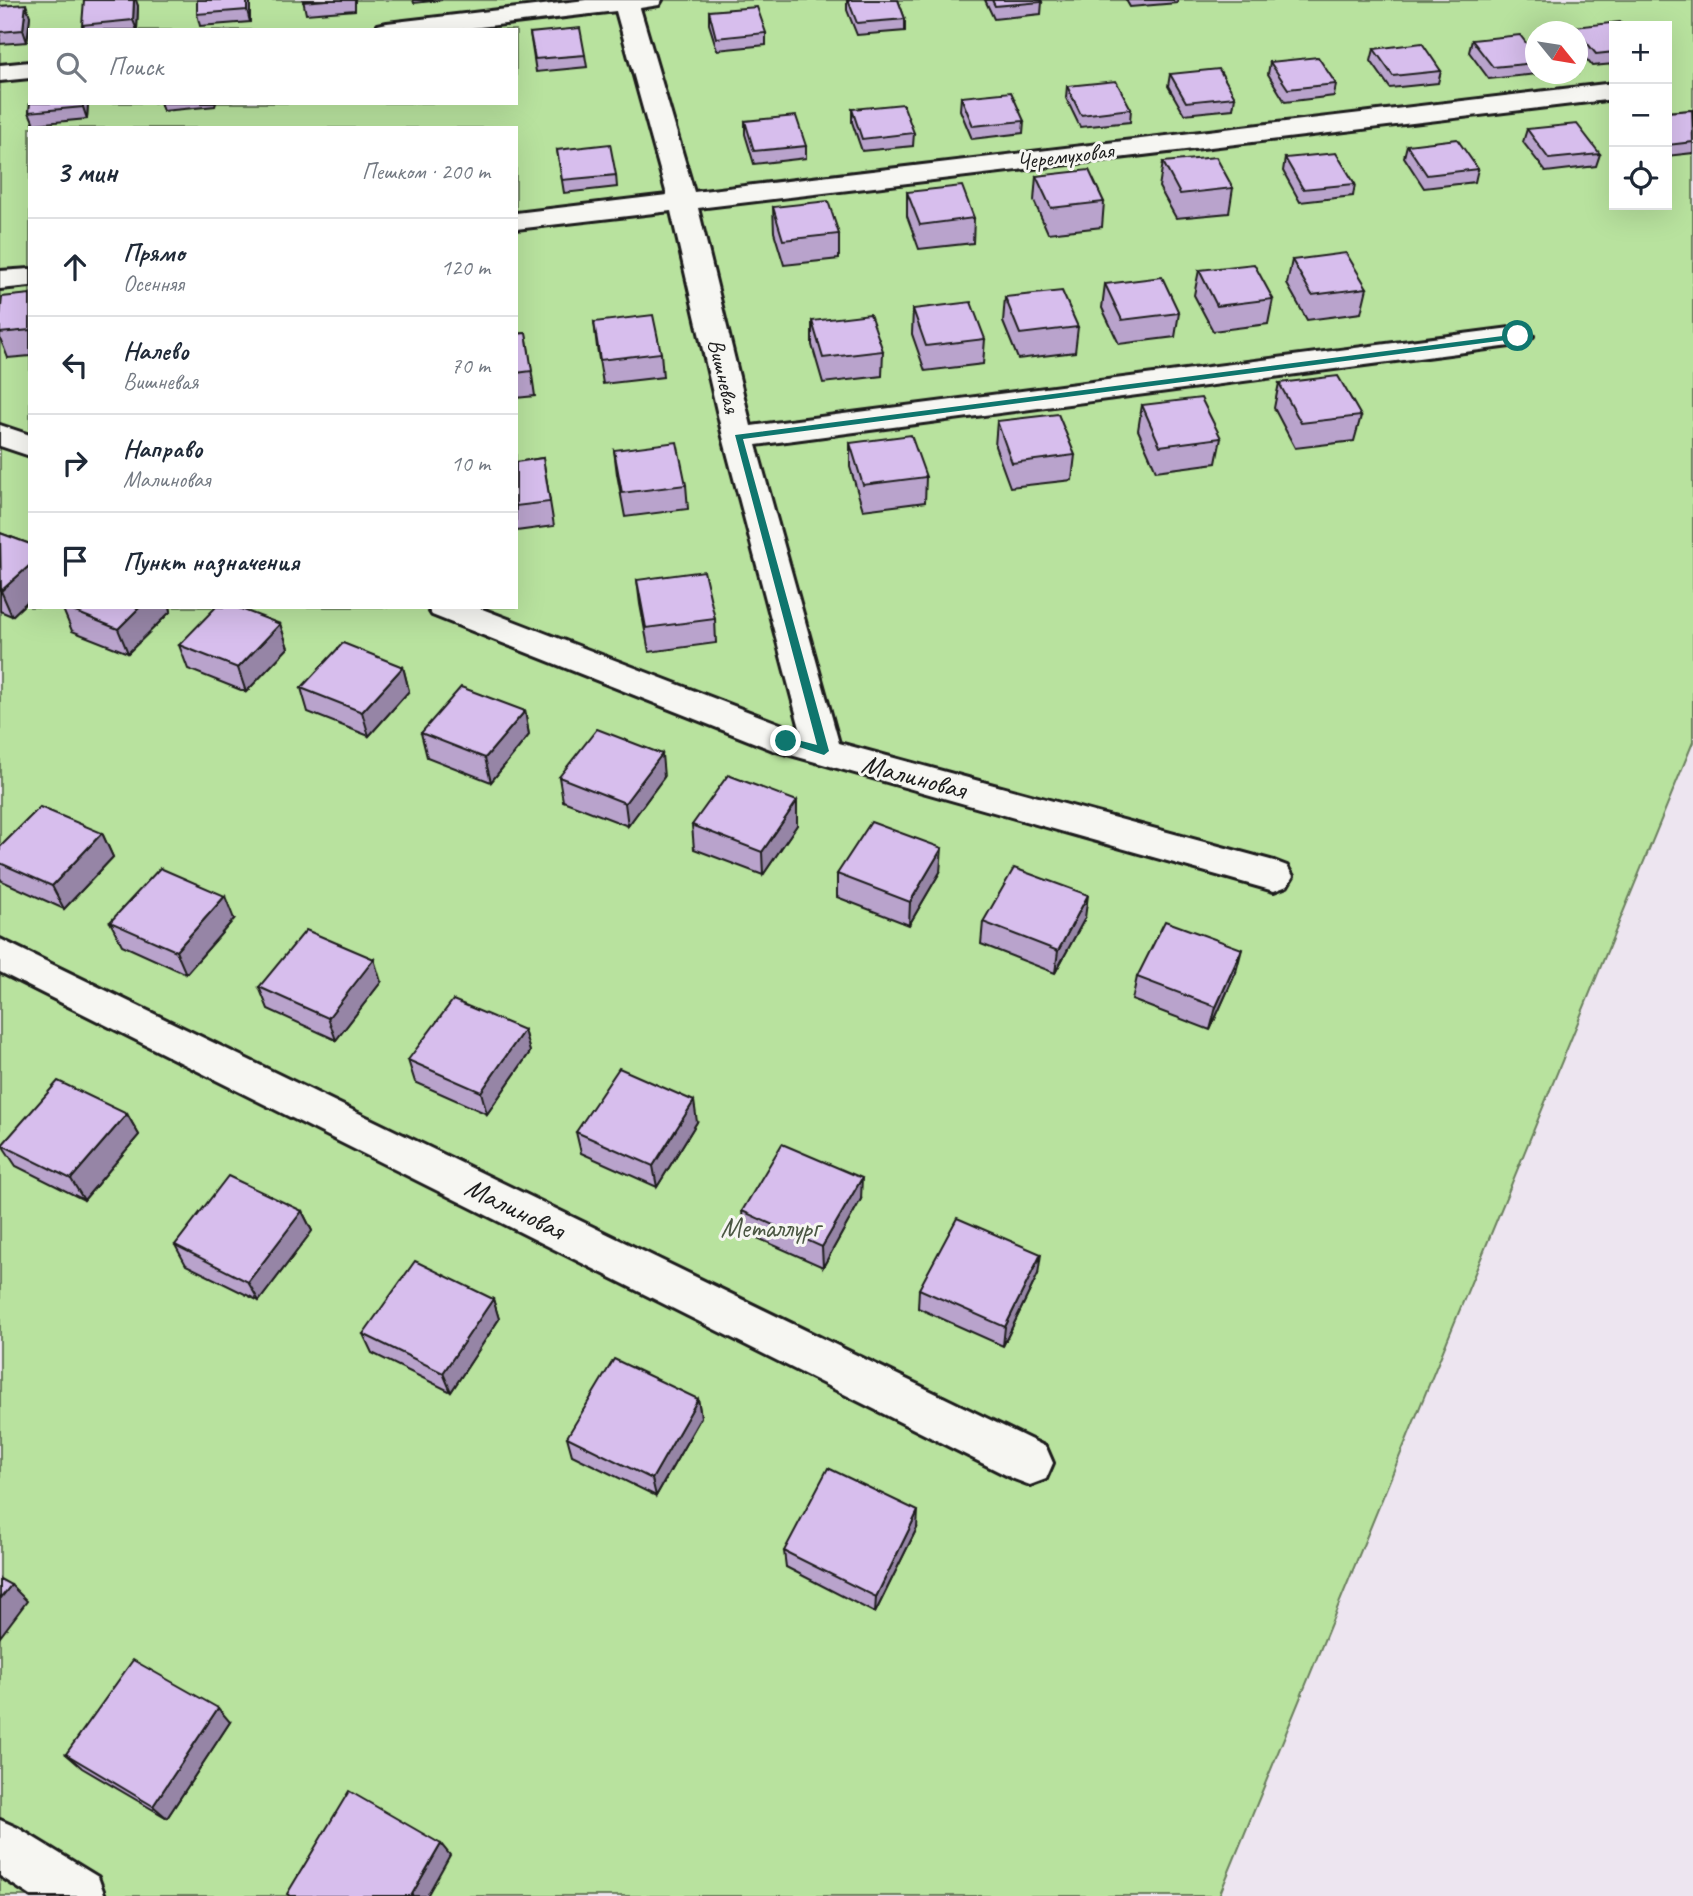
<!DOCTYPE html>
<html lang="ru">
<meta charset="utf-8">
<style>
:root{--surface:#fff;--page:#f2f2f3;--text:#1f2937;--muted:#747a83;--line:#e0e1e3}
body{margin:0;font-family:Caveat,sans-serif;background:var(--page);color:var(--text)}
.controls{position:absolute;right:21px;top:21px;display:grid;overflow:hidden;border-radius:0px;box-shadow:0 7px 28px #0002}
.controls button{width:63px;height:63px;display:grid;place-items:center;padding:0;border:0;border-bottom:2px solid var(--line);background:var(--surface);color:var(--text);font:35px sans-serif}
.compass{position:absolute;left:1525px;top:21px;width:63px;height:63px;border-radius:50%;background:var(--surface);box-shadow:0 7px 28px #0002;rotate:120deg}
.stop{position:absolute;width:21px;height:21px;margin:-16px;border:5px solid #0f766e;border-radius:50%;background:#fff}
.stop.end{background:#0f766e;border-color:#fff;box-shadow:0 2px 7px #0008}
.list{margin:0;padding:0;list-style:none}
h2{display:flex;justify-content:space-between;align-items:center;height:91px;margin:0;padding:0 28px;font-size:30px}
h2 small{font-size:23px;font-weight:400;color:var(--muted)}
.list li{display:grid;grid-template-columns:46px 1fr auto;gap:21px;align-items:center;box-sizing:border-box;height:98px;padding:0 28px;border-top:2px solid var(--line)}
.list b{display:block;font-size:26px;white-space:nowrap}
.list p{margin:0;font-size:23px;white-space:nowrap;color:var(--muted)}
.list em{font-size:23px;font-style:normal;color:var(--muted)}
.icon{flex:none;width:38px;height:38px;fill:none;stroke:currentColor;stroke-width:2;stroke-linecap:round;stroke-linejoin:round}
.map{position:relative;flex:none;width:1693px;height:1896px;overflow:hidden}
.search{position:absolute;background:var(--surface);box-shadow:0 7px 28px #0002;left:28px;top:28px;width:490px;height:77px;display:flex;align-items:center;gap:18px;box-sizing:border-box;padding:0 24px;border-radius:0px;color:var(--muted);font-size:26px}
.panel{position:absolute;background:var(--surface);box-shadow:0 7px 28px #0002;left:28px;top:126px;width:490px;height:483px;border-radius:0px}
.map>svg:first-child{display:block}
.green{fill:#b8e29e;stroke:#6a7f5d;stroke-width:2;fill-rule:evenodd}
.lines{fill:none;stroke-linecap:round;stroke-linejoin:round}
.minor-casing{stroke:#1c1c1c;stroke-width:6}
.minor{fill:#f6f6f2;fill-rule:evenodd}
.wall{fill:#b9a3cc;stroke:#1c1c1c;stroke-width:2}
.shaded-wall{fill:#9685a6;stroke:#1c1c1c;stroke-width:2}
.building{fill:#d7beed;stroke:#1c1c1c;stroke-width:2}
.route{fill:#0f766e}
.labels{text-anchor:middle;dominant-baseline:central;stroke-width:6;stroke-linejoin:round;paint-order:stroke}
.far-street-label{font-size:23px;fill:#1c1c1c;stroke:#f6f6f2}
.street-label{font-size:28px;fill:#1c1c1c;stroke:#f6f6f2}
.park-label{font-size:28px;fill:#4b5743;stroke:#f6f6f2}
</style>
<div class="map">
<svg width="1693" height="1896" viewBox="0 0 1693 1896">
<rect width="100%" height="100%" fill="#ede5f0"/>
<filter id="ink" filterUnits="userSpaceOnUse"><feTurbulence type="fractalNoise" baseFrequency=".0143" numOctaves="2"/><feDisplacementMap in="SourceGraphic" scale="14" xChannelSelector="R" yChannelSelector="G"/><feConvolveMatrix kernelMatrix="1 2 1 2 8 2 1 2 1" color-interpolation-filters="sRGB"/></filter>
<g filter="url(#ink)">
<path class="green" d="M0,0H1693V742L1219,1896H0ZM1614,26H1667V205H1614ZM30,30H516V103H30ZM1536,32H1578V74H1536ZM30,128H516V607H30Z"/>
<g class="lines">
<g class="minor-casing">
<g id="minor">
<polygon points="586,0 662,0 659,5 640,8 694,192 1614,83 1614,99 698,208 751,426 1518,327 1528,330 1533,336 1528,342 1518,345 756,445 839,743 1274,861 1287,866 1293,876 1287,886 1274,891 773,750 432,615 427,607 477,607 801,732 723,437 671,211 516,229 516,213 667,195 616,11 454,30 375,30 378,25 387,23"/>
<polygon points="30,62 30,78 0,81 0,65"/>
<polygon points="30,269 30,286 0,289 0,271"/>
<polygon points="0,425 30,435 30,456 0,446"/>
<polygon points="0,939 1046,1447 1053,1463 1046,1479 1030,1485 1014,1479 0,972"/>
<polygon points="0,1820 18,1828 98,1877 105,1896 31,1896 0,1876"/>
</g>
</g>
<use href="#minor" class="minor"/>
</g>
<g class="wall">
<polygon points="197,0 250,0 250,22 200,26 197,14"/>
<polygon points="303,0 355,0 355,10 306,14"/>
<polygon points="413,0 442,0 414,3"/>
<polygon points="847,0 898,0 905,19 905,31 857,35 847,10"/>
<polygon points="985,0 1041,0 1042,2 1041,14 994,19"/>
<polygon points="1126,0 1178,0 1177,3 1130,7"/>
<polygon points="0,6 30,16 27,42 0,44"/>
<polygon points="138,6 137,30 84,30 82,25"/>
<polygon points="709,11 766,33 766,45 717,50 709,24"/>
<polygon points="1614,26 1614,64 1592,66 1578,49 1578,32 1573,32 1574,27"/>
<polygon points="530,33 585,55 587,67 536,72"/>
<polygon points="1472,40 1536,56 1536,74 1537,74 1489,79 1469,52"/>
<polygon points="1374,49 1441,71 1438,83 1390,88 1371,61"/>
<polygon points="1270,62 1336,84 1334,96 1285,102 1268,74"/>
<polygon points="1170,74 1235,97 1233,109 1184,114 1168,86"/>
<polygon points="1067,86 1131,109 1130,122 1080,127 1066,98"/>
<polygon points="961,97 1024,121 1023,133 972,139 960,110"/>
<polygon points="30,103 88,103 87,119 34,124 29,112"/>
<polygon points="160,103 216,103 215,106 163,111"/>
<polygon points="852,109 914,133 913,146 862,151 852,122"/>
<polygon points="1693,110 1693,153 1667,156 1667,112"/>
<polygon points="745,121 806,146 806,158 754,164 745,134"/>
<polygon points="1527,129 1600,154 1596,166 1546,172 1523,142"/>
<polygon points="1407,145 1478,169 1475,182 1424,188 1404,157"/>
<polygon points="557,150 616,175 617,187 564,193"/>
<polygon points="1285,158 1355,184 1353,196 1300,202 1283,171"/>
<polygon points="1163,162 1233,188 1229,213 1176,218 1159,187"/>
<polygon points="1036,176 1104,202 1102,227 1048,233 1034,201"/>
<polygon points="907,192 974,218 973,243 919,249 907,216"/>
<polygon points="773,207 839,234 839,259 784,265 774,232"/>
<polygon points="1292,260 1367,288 1361,313 1307,320 1287,284"/>
<polygon points="1199,270 1273,299 1268,324 1213,331 1194,295"/>
<polygon points="1105,284 1179,313 1175,337 1119,344 1102,308"/>
<polygon points="30,294 30,356 8,358 0,338 0,317"/>
<polygon points="1005,297 1078,327 1075,352 1018,359 1003,322"/>
<polygon points="913,309 985,339 983,364 925,371 912,334"/>
<polygon points="812,321 883,351 882,376 823,383 812,345"/>
<polygon points="594,322 661,353 663,377 603,384 597,347"/>
<polygon points="526,333 535,396 516,398 516,334"/>
<polygon points="1279,383 1361,416 1354,441 1295,448 1274,408"/>
<polygon points="1142,405 1221,438 1216,463 1156,471 1138,430"/>
<polygon points="997,421 1075,455 1072,480 1010,487 995,446"/>
<polygon points="850,443 926,477 925,502 863,510 850,467"/>
<polygon points="614,450 686,485 688,509 625,517 617,474"/>
<polygon points="543,458 554,526 516,531 516,462"/>
<polygon points="0,533 30,544 30,599 12,616 0,611"/>
<polygon points="637,580 715,619 716,643 649,652 640,604"/>
<polygon points="62,607 170,607 171,611 128,653 72,631"/>
<polygon points="280,624 288,648 246,692 188,669 179,645"/>
<polygon points="403,667 409,691 369,736 308,712 301,688"/>
<polygon points="525,711 529,735 491,782 427,757 421,733"/>
<polygon points="559,777 664,777 628,826 563,801"/>
<polygon points="797,801 797,825 763,875 694,849 692,825"/>
<polygon points="102,833 113,857 64,909 2,881 0,878 0,847"/>
<polygon points="940,872 909,925 837,897 837,874"/>
<polygon points="1085,918 1055,973 981,944 983,922"/>
<polygon points="234,919 186,974 122,945 110,922"/>
<polygon points="1236,972 1210,1030 1132,1000 1137,977"/>
<polygon points="381,982 336,1040 268,1009 259,987"/>
<polygon points="524,1030 530,1052 487,1114 415,1082 408,1060"/>
<polygon points="127,1114 139,1135 84,1200 16,1166 2,1145"/>
<polygon points="697,1122 657,1187 581,1153 576,1132"/>
<polygon points="861,1199 823,1267 744,1232 742,1211"/>
<polygon points="302,1211 312,1231 259,1301 186,1265 175,1245"/>
<polygon points="1038,1274 1003,1346 918,1308 919,1289"/>
<polygon points="493,1299 499,1319 451,1392 372,1353 363,1334"/>
<polygon points="698,1399 701,1417 656,1496 572,1455 567,1437"/>
<polygon points="917,1528 875,1613 786,1567 784,1551"/>
<polygon points="230,1722 167,1818 82,1768 66,1754"/>
</g>
<g class="shaded-wall">
<polygon points="134,0 136,0 138,6 137,30 133,20"/>
<polygon points="247,0 250,0 250,22 247,10"/>
<polygon points="26,4 30,16 27,42 23,30"/>
<polygon points="83,103 88,103 87,119 83,107"/>
<polygon points="30,565 30,599 12,616 1,591"/>
<polygon points="140,607 170,607 171,611 128,653 118,629"/>
<polygon points="280,624 288,648 246,692 238,668"/>
<polygon points="403,667 409,691 369,736 362,712"/>
<polygon points="525,711 529,735 491,782 485,758"/>
<polygon points="662,754 664,777 628,826 625,803"/>
<polygon points="797,801 797,825 763,875 762,852"/>
<polygon points="102,833 113,857 64,909 52,886"/>
<polygon points="942,848 940,872 909,925 910,902"/>
<polygon points="1088,895 1085,918 1055,973 1058,951"/>
<polygon points="225,896 234,919 186,974 176,951"/>
<polygon points="1242,949 1236,972 1210,1030 1216,1007"/>
<polygon points="374,959 381,982 336,1040 328,1018"/>
<polygon points="524,1030 530,1052 487,1114 481,1092"/>
<polygon points="694,1101 697,1122 657,1187 653,1166"/>
<polygon points="127,1114 139,1135 84,1200 71,1179"/>
<polygon points="862,1178 861,1199 823,1267 822,1247"/>
<polygon points="302,1211 312,1231 259,1301 248,1282"/>
<polygon points="1041,1254 1038,1274 1003,1346 1005,1327"/>
<polygon points="493,1299 499,1319 451,1392 443,1373"/>
<polygon points="698,1399 701,1417 656,1496 652,1479"/>
<polygon points="918,1511 917,1528 875,1613 876,1597"/>
<polygon points="11,1585 27,1601 0,1637 0,1599"/>
<polygon points="218,1708 230,1722 167,1818 153,1806"/>
<polygon points="441,1844 450,1855 427,1896 411,1896"/>
</g>
<g class="building">
<polygon points="84,0 134,0 133,20 82,25"/>
<polygon points="197,0 247,0 247,10 197,14"/>
<polygon points="303,0 327,0 303,2"/>
<polygon points="848,0 898,0 905,19 857,23"/>
<polygon points="992,0 1041,0 1042,2 995,6"/>
<polygon points="26,4 23,30 0,32 0,6"/>
<polygon points="757,7 766,33 716,38 709,11"/>
<polygon points="1620,22 1623,26 1614,26 1614,52 1596,54 1574,27"/>
<polygon points="580,28 585,55 535,59 530,33"/>
<polygon points="1520,35 1536,56 1536,63 1493,67 1472,40"/>
<polygon points="1422,43 1441,71 1393,76 1374,49"/>
<polygon points="1318,57 1336,84 1288,89 1270,62"/>
<polygon points="1219,69 1235,97 1186,102 1170,74"/>
<polygon points="1116,81 1131,109 1081,115 1067,86"/>
<polygon points="1011,92 1024,121 973,126 961,97"/>
<polygon points="30,103 83,103 83,107 29,112"/>
<polygon points="903,104 914,133 862,139 852,109"/>
<polygon points="1692,110 1693,142 1668,145 1667,112"/>
<polygon points="796,116 806,146 754,151 745,121"/>
<polygon points="1577,124 1600,154 1549,159 1527,129"/>
<polygon points="1457,139 1478,169 1427,175 1407,145"/>
<polygon points="610,144 616,175 562,180 557,150"/>
<polygon points="1336,153 1355,184 1303,189 1285,158"/>
<polygon points="1216,157 1233,188 1180,194 1163,162"/>
<polygon points="1089,170 1104,202 1051,208 1036,176"/>
<polygon points="962,186 974,218 920,225 907,192"/>
<polygon points="828,201 839,234 783,240 773,207"/>
<polygon points="1346,253 1367,288 1312,295 1292,260"/>
<polygon points="1254,264 1273,299 1217,306 1199,270"/>
<polygon points="1162,277 1179,313 1122,320 1105,284"/>
<polygon points="1062,291 1078,327 1020,334 1005,297"/>
<polygon points="30,294 30,330 0,333 0,317 2,297"/>
<polygon points="971,302 985,339 926,346 913,309"/>
<polygon points="870,314 883,351 823,358 812,321"/>
<polygon points="653,315 661,353 600,360 594,322"/>
<polygon points="526,333 532,371 516,373 516,334"/>
<polygon points="1338,376 1361,416 1301,423 1279,383"/>
<polygon points="1201,398 1221,438 1160,446 1142,405"/>
<polygon points="1058,414 1075,455 1012,463 997,421"/>
<polygon points="911,435 926,477 863,485 850,443"/>
<polygon points="677,442 686,485 622,493 614,450"/>
<polygon points="543,458 550,502 516,506 516,462"/>
<polygon points="0,533 30,544 30,565 1,591"/>
<polygon points="704,571 715,619 646,628 637,580"/>
<polygon points="63,607 140,607 118,629"/>
<polygon points="216,607 236,607 280,624 238,668 179,645"/>
<polygon points="343,643 403,667 362,712 301,688"/>
<polygon points="461,687 525,711 485,758 421,733"/>
<polygon points="597,729 662,754 625,803 559,777"/>
<polygon points="728,775 797,801 762,852 692,825"/>
<polygon points="40,807 102,833 52,886 0,863 0,847"/>
<polygon points="871,822 942,848 910,902 837,874"/>
<polygon points="160,868 225,896 176,951 110,922"/>
<polygon points="1014,868 1088,895 1058,951 983,922"/>
<polygon points="1165,921 1242,949 1216,1007 1137,977"/>
<polygon points="306,930 374,959 328,1018 259,987"/>
<polygon points="453,1000 524,1030 481,1092 408,1060"/>
<polygon points="619,1068 694,1101 653,1166 576,1132"/>
<polygon points="58,1081 127,1114 71,1179 2,1145"/>
<polygon points="782,1144 862,1178 822,1247 742,1211"/>
<polygon points="228,1176 302,1211 248,1282 175,1245"/>
<polygon points="957,1218 1041,1254 1005,1327 919,1289"/>
<polygon points="415,1261 493,1299 443,1373 363,1334"/>
<polygon points="614,1359 698,1399 652,1479 567,1437"/>
<polygon points="828,1468 918,1511 876,1597 784,1551"/>
<polygon points="0,1579 11,1585 0,1599"/>
<polygon points="133,1660 218,1708 153,1806 66,1754"/>
<polygon points="349,1791 441,1844 411,1896 290,1896 287,1894"/>
</g>
</g>
<polygon class="route" points="1518,334 1522,338 743,439 829,751 824,755 781,741 786,737 817,745 735,435"/>
<g class="labels">
<g class="far-street-label">
<text transform="translate(1065 156) rotate(-7)">Черемуховая</text>
<text transform="translate(724 376) rotate(77)">Вишневая</text>
</g>
<g class="street-label">
<text transform="translate(914 776) rotate(15)">Малиновая</text>
<text transform="translate(515 1208) rotate(26)">Малиновая</text>
</g>
<g class="park-label">
<text x="770" y="1227">Металлург</text>
</g>
</g>
</svg>
<div class="controls">
<button>+</button>
<button>−</button>
<button><svg class="icon" aria-label="locate" viewBox="0 0 24 24"><circle cx="12" cy="12" r="6"/><path d="M12 2v4M12 18v4M2 12h4M18 12h4"/></svg></button>
</div>
<svg class="compass" viewBox="-18 -18 36 36"><path d="M0-13l5 13h-10z" fill="#e53935"/><path d="M0 13l5-13h-10z" fill="#747a83"/></svg>
<div class="stop" style="left:1518px;top:336px"></div>
<div class="stop end" style="left:786px;top:741px"></div>
<div class="search"><svg class="icon" aria-label="search" viewBox="0 0 24 24"><circle cx="10" cy="10" r="6"/><path d="M15 15l6 6"/></svg>Поиск</div>
<section class="panel">
<h2>3 мин<small>Пешком · 200 m</small></h2>
<ul class="list">
<li><svg class="icon" aria-label="ahead" viewBox="0 0 24 24"><path d="M12 20V5M6 11l6-6 6 6"/></svg><div><b>Прямо</b><p>Осенняя</p></div><em>120 m</em></li>
<li><svg class="icon" aria-label="left" viewBox="0 0 24 24"><path d="M17 20v-9H6M10 6l-5 5 5 5"/></svg><div><b>Налево</b><p>Вишневая</p></div><em>70 m</em></li>
<li><svg class="icon" aria-label="right" viewBox="0 0 24 24"><path d="M7 20v-9h11M14 6l5 5-5 5"/></svg><div><b>Направо</b><p>Малиновая</p></div><em>10 m</em></li>
<li><svg class="icon" aria-label="arrive" viewBox="0 0 24 24"><path d="M6 21V4h12l-3 4 3 4H6"/></svg><div><b>Пункт назначения</b></div></li>
</ul>
</section>
</div>
